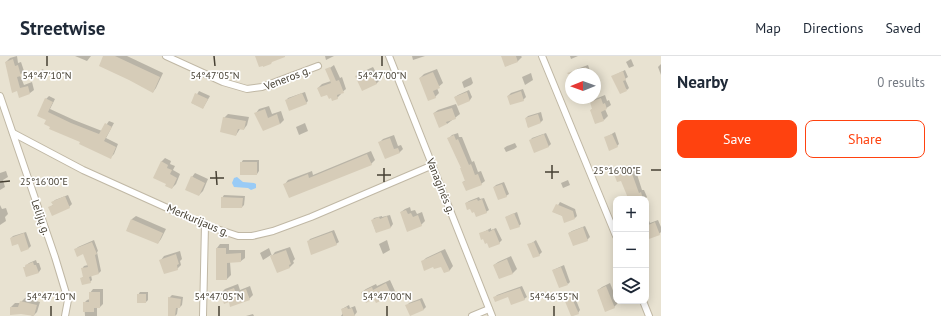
<!DOCTYPE html>
<meta charset="utf-8">
<style>
:root{--surface:#fff;--page:#f2f2f3;--text:#1f2937;--muted:#747a83;--line:#e0e1e3;--accent:#ff420f}
body{margin:0;font-family:"PT Sans",sans-serif;background:var(--page);color:var(--text)}
.controls{position:absolute;right:12px;bottom:12px;display:grid;overflow:hidden;border-radius:8px;box-shadow:0 2px 10px #0003}
.controls button{width:36px;height:36px;display:grid;place-items:center;padding:0;border:0;border-bottom:1px solid var(--line);background:var(--surface);color:var(--text);font:20px sans-serif}
.compass{position:absolute;left:565px;top:12px;width:36px;height:36px;border-radius:50%;background:var(--surface);box-shadow:0 2px 10px #0003;rotate:269deg}
.list{margin:0;padding:0;list-style:none}
h2{display:flex;justify-content:space-between;align-items:center;height:52px;margin:0;padding:0 16px;font-size:17px}
h2 small{font-size:13px;font-weight:400;color:var(--muted)}
.actions{display:flex;gap:8px;padding:12px 16px}
.actions a{flex:1;padding:9px 0;border:1px solid var(--accent);border-radius:8px;text-align:center;font-size:14px;color:var(--accent)}
.actions .main{background:var(--accent);color:#fff}
.icon{flex:none;width:22px;height:22px;fill:none;stroke:currentColor;stroke-width:2;stroke-linecap:round;stroke-linejoin:round}
.map{position:relative;flex:none;width:661px;height:260px;overflow:hidden}
header{display:flex;align-items:center;gap:24px;box-sizing:border-box;height:56px;padding:0 20px;background:var(--surface);border-bottom:1px solid var(--line)}
header strong{font-size:19px}
nav{display:flex;gap:22px;margin-inline-start:auto;font-size:14px}
main{display:flex}
aside{flex:1;background:var(--surface)}
.map>svg:first-child{display:block}
.residential{fill:#e8e2d1;fill-rule:evenodd}
.water{fill:#99cbf6}
.shadow{fill:#0003}
.building{fill:#d6ccb8}
.lines{fill:none;stroke-linecap:round;stroke-linejoin:round}
.street-casing{stroke:#c0b8a5;stroke-width:8}
.street{stroke:#fff;stroke-width:6}
.ticks{fill:none;stroke:#464033;stroke-width:1.5}
.labels{text-anchor:middle;dominant-baseline:central;stroke-width:3.5;stroke-linejoin:round;paint-order:stroke}
.street-label{font-size:11px;fill:#464033;stroke:#fff}
.ticks-label{font-size:10px;text-anchor:middle;fill:#464033;stroke:#fff;stroke-width:3.5;stroke-linejoin:round;paint-order:stroke}
</style>
<header>
<strong>Streetwise</strong>
<nav><a>Map</a><a>Directions</a><a>Saved</a></nav>
</header>
<main>
<div class="map">
<svg width="661" height="260" viewBox="0 0 661 260">
<rect width="100%" height="100%" fill="#f3f0e3"/>
<path class="residential" d="M0,0H661V260H0ZM571,18H595V42H571ZM616,143H646V245H616Z"/>
<polygon class="water" points="237,121 243,126 254,127 256,128 256,132 251,134 248,132 234,131 232,127 234,122"/>
<g class="shadow">
<polygon points="17,0 18,7 21,6 24,15 20,19 24,29 32,26 34,34 30,37 18,34 6,6 10,2"/>
<polygon points="75,0 91,0 87,5"/>
<polygon points="104,0 127,0 163,17 156,32 153,36"/>
<polygon points="325,0 334,0 326,4"/>
<polygon points="412,0 425,0 413,4"/>
<polygon points="502,0 521,0 522,1 518,5 506,10"/>
<polygon points="570,0 578,0 571,3"/>
<polygon points="631,3 634,10 629,12 626,6"/>
<polygon points="661,8 661,19 658,11"/>
<polygon points="334,9 340,22 342,21 346,33 341,37 341,38 337,42 318,32 322,28 331,25 327,14"/>
<polygon points="588,9 591,18 576,18 575,15 577,13"/>
<polygon points="373,11 380,24 376,28 356,21 360,17"/>
<polygon points="42,13 46,15 43,21 39,19"/>
<polygon points="437,13 443,27 437,32 439,37 435,41 420,22 424,18"/>
<polygon points="625,14 628,21 625,23 629,32 627,34 613,20"/>
<polygon points="531,17 533,24 525,29 522,21"/>
<polygon points="471,21 473,27 471,29 464,32 462,26 465,24"/>
<polygon points="523,33 526,41 523,44 508,40 511,37"/>
<polygon points="469,34 472,41 470,44 458,48 455,41 458,39"/>
<polygon points="199,35 210,40 203,52 192,47"/>
<polygon points="305,36 308,45 306,47 286,45 288,42"/>
<polygon points="605,39 607,45 609,44 611,49 605,53 608,60 604,64 591,54 593,52 591,47 595,43"/>
<polygon points="49,40 55,43 50,53 74,64 102,75 109,65 114,67 106,82 118,88 114,98 111,101 81,85 47,63 46,43"/>
<polygon points="456,48 460,58 447,68 434,57 438,54"/>
<polygon points="269,50 272,58 281,55 284,64 280,68 256,57 259,53"/>
<polygon points="541,56 543,64 541,66 528,71 526,62 528,60"/>
<polygon points="228,58 249,61 247,69 244,73 240,73 236,79 224,62"/>
<polygon points="305,67 308,75 299,79 296,71"/>
<polygon points="615,76 619,88 617,90 605,82"/>
<polygon points="458,77 459,81 462,81 472,106 474,105 478,116 481,115 485,125 481,128 463,126 466,124 462,112 449,82 452,79"/>
<polygon points="546,77 551,88 548,91 530,85 532,82"/>
<polygon points="394,79 398,90 401,89 403,93 399,97 379,87 383,83"/>
<polygon points="515,87 517,91 514,93 506,96 504,92 507,90"/>
<polygon points="371,95 375,104 371,108 285,128 288,124 312,115 313,119"/>
<polygon points="165,102 171,105 170,108 175,110 173,114 180,118 176,128 172,132 161,106"/>
<polygon points="243,104 259,104 259,115 257,118 241,107"/>
<polygon points="634,109 642,134 644,134 647,141 645,143 627,143 629,141 622,124 616,118 619,115"/>
<polygon points="6,115 8,121 3,124 5,131 0,134 0,117"/>
<polygon points="195,117 208,123 203,135 199,139 192,121"/>
<polygon points="568,124 570,129 563,132 561,127"/>
<polygon points="504,126 509,138 506,140 494,131 496,129"/>
<polygon points="68,139 72,148 69,151 49,152 54,148 53,146 55,144"/>
<polygon points="224,139 245,140 244,149 242,151 222,142"/>
<polygon points="479,141 480,143 484,142 489,154 486,156 475,155 466,147 469,145"/>
<polygon points="560,146 575,153 577,160 575,162 563,160 554,156"/>
<polygon points="0,149 2,153 6,152 8,158 5,161 6,165 0,169"/>
<polygon points="410,151 411,155 415,154 417,158 422,156 425,165 421,169 401,156 405,153"/>
<polygon points="517,156 521,168 519,170 506,161"/>
<polygon points="646,158 650,167 658,164 661,171 661,176 659,178 646,183"/>
<polygon points="390,159 393,168 391,171 376,176 372,165 374,162 382,160 382,161"/>
<polygon points="136,160 166,173 161,183 158,187 127,174 132,163"/>
<polygon points="585,170 590,181 587,184 569,177 572,175"/>
<polygon points="491,172 491,174 496,172 502,184 499,187 487,186 480,178"/>
<polygon points="334,174 339,186 336,188 308,186 310,183"/>
<polygon points="26,176 31,190 29,192 21,194 19,186 11,182 13,180"/>
<polygon points="94,184 98,195 97,196 101,215 99,217 91,219 92,224 90,226 82,222 84,220 82,213 84,210 88,209 84,197 75,194 78,191"/>
<polygon points="387,184 390,194 383,198 379,188"/>
<polygon points="536,184 542,196 539,199 529,189"/>
<polygon points="220,188 229,188 229,194 245,194 245,202 241,205 230,206 231,219 227,223 217,192"/>
<polygon points="290,191 295,203 293,205 294,207 290,211 278,216 271,199 263,204 260,197 269,192 272,200 275,196"/>
<polygon points="445,193 453,210 450,214 444,216 442,209 434,210 422,206 426,202"/>
<polygon points="180,195 182,203 180,205 181,209 177,213 161,204 164,200"/>
<polygon points="511,200 517,213 513,217 499,222 494,209 498,206"/>
<polygon points="36,204 37,207 39,207 41,213 39,216 27,220 24,212 29,207"/>
<polygon points="564,209 570,226 568,228 553,214"/>
<polygon points="390,224 395,235 391,239 375,241 362,236 366,233 376,228 377,230"/>
<polygon points="610,227 616,242 616,245 618,247 614,251 598,234 602,231"/>
<polygon points="238,228 240,234 250,230 253,239 249,243 229,245 221,237 225,233"/>
<polygon points="522,230 527,241 524,243 509,240 495,241 497,239"/>
<polygon points="93,233 103,233 103,248 100,251 97,251 97,260 85,260 84,247 87,244 90,243 90,237"/>
<polygon points="140,236 148,236 148,244 146,246 138,239"/>
<polygon points="172,239 183,241 182,249 180,251 178,251 177,258 175,260 169,260 169,242"/>
<polygon points="574,239 580,254 578,257 565,243"/>
<polygon points="25,242 40,246 37,256 33,260 11,251 15,247 20,247"/>
<polygon points="422,242 426,251 423,254 407,250 409,247"/>
<polygon points="349,249 350,252 355,250 357,256 354,260 341,260 343,257 342,253"/>
<polygon points="253,258 254,260 246,260"/>
</g>
<g class="building">
<polygon points="103,0 115,0 160,21 153,37 129,24 99,10"/>
<polygon points="255,0 285,0 285,1 272,6 271,8 263,11 263,10 259,11"/>
<polygon points="501,0 516,0 518,6 505,11"/>
<polygon points="13,3 15,10 18,9 21,20 17,21 20,32 28,30 30,38 19,42 17,35 12,37 5,6"/>
<polygon points="330,11 336,25 339,24 344,37 337,39 338,43 332,45 331,42 329,43 327,39 321,41 317,32 331,27 325,13"/>
<polygon points="586,11 588,18 568,18 567,17"/>
<polygon points="370,14 377,28 362,35 355,20"/>
<polygon points="623,15 626,24 623,25 627,35 620,38 611,20"/>
<polygon points="433,16 440,32 433,35 436,42 428,45 419,22"/>
<polygon points="521,35 524,45 510,49 507,40"/>
<polygon points="467,36 470,45 458,50 454,41"/>
<polygon points="195,37 208,43 203,53 191,47"/>
<polygon points="302,37 307,48 289,55 285,44"/>
<polygon points="45,42 53,46 48,56 71,67 99,78 105,67 112,71 104,85 116,91 111,103 79,88 80,86 49,73 50,71 44,68 46,64 37,60"/>
<polygon points="601,42 603,48 605,47 607,53 601,56 604,65 595,68 590,54 592,53 590,46"/>
<polygon points="452,52 456,63 446,66 447,68 439,72 433,57"/>
<polygon points="265,53 268,62 277,58 280,68 263,75 254,57"/>
<polygon points="538,58 541,67 528,72 525,62"/>
<polygon points="223,61 246,65 244,74 238,73 236,80 220,76"/>
<polygon points="544,78 549,91 534,97 529,84"/>
<polygon points="612,78 618,91 609,95 604,81"/>
<polygon points="454,79 456,84 458,83 469,109 471,108 475,119 478,118 482,129 466,135 462,126 465,125 460,112 461,112 447,82"/>
<polygon points="390,82 394,93 398,92 400,97 385,103 378,86"/>
<polygon points="367,98 372,109 289,142 283,128 308,118 309,122"/>
<polygon points="161,105 168,109 167,112 172,114 170,118 177,122 172,133 165,130 166,128 153,122"/>
<rect x="240" y="106" width="17" height="13"/>
<polygon points="630,112 639,137 641,136 643,143 626,143 628,142 621,125 617,126 614,118"/>
<polygon points="191,120 205,127 199,140 185,134"/>
<polygon points="502,128 507,141 498,144 493,131"/>
<polygon points="65,140 70,152 52,160 48,151 53,149 51,146"/>
<polygon points="221,141 243,142 242,152 221,152"/>
<polygon points="477,143 478,145 482,143 487,157 476,161 474,156 472,157 470,153 467,154 465,147"/>
<polygon points="556,148 573,155 575,163 564,167 562,160 552,156"/>
<polygon points="406,154 408,158 411,157 413,161 418,159 422,170 407,176 400,156"/>
<polygon points="514,157 520,171 510,174 505,161"/>
<polygon points="387,160 391,172 376,177 371,164 379,161 380,163"/>
<polygon points="131,163 163,177 158,188 126,175"/>
<polygon points="655,166 660,179 646,184 646,170"/>
<polygon points="583,171 588,185 573,190 568,177"/>
<polygon points="494,173 500,188 489,192 487,187 485,188 483,183 481,184 479,177 488,174 489,176"/>
<polygon points="332,176 337,189 311,199 307,185"/>
<polygon points="24,177 29,193 21,196 18,188 12,190 10,182"/>
<polygon points="92,186 97,198 95,199 99,218 89,221 91,227 82,229 80,222 83,221 81,212 88,211 83,198 77,201 74,193"/>
<polygon points="534,186 540,200 533,202 527,188"/>
<polygon points="216,192 226,192 226,198 241,197 241,206 227,207 227,224 216,224"/>
<polygon points="286,194 291,208 289,209 290,212 277,217 270,200"/>
<polygon points="441,196 450,215 444,217 441,211 434,213 433,211 424,215 421,205"/>
<polygon points="176,198 179,208 177,209 178,214 164,218 159,204"/>
<polygon points="507,203 513,218 499,223 493,209"/>
<polygon points="33,206 34,209 36,209 39,217 26,221 23,211 26,211 25,209"/>
<polygon points="561,211 568,229 559,232 552,214"/>
<polygon points="386,227 392,240 376,247 374,243 366,247 361,236 372,231 373,234"/>
<polygon points="606,230 615,252 605,256 597,234"/>
<polygon points="234,232 236,237 246,233 250,244 230,251 229,246 224,248 220,237"/>
<polygon points="520,232 525,244 511,249 508,241 495,246 493,241"/>
<polygon points="89,236 100,236 100,252 94,252 94,256 83,256 83,246 89,246"/>
<rect x="137" y="238" width="9" height="9"/>
<polygon points="571,240 579,258 573,260 571,260 564,243"/>
<polygon points="168,241 181,243 180,252 176,252 175,260 168,260"/>
<polygon points="420,244 424,254 410,260 405,249"/>
<polygon points="20,245 37,249 34,260 21,258 10,259 10,251 18,251"/>
<polygon points="347,251 348,253 352,252 355,260 343,260 341,253"/>
</g>
<g class="lines">
<g class="street-casing">
<g id="street">
<polyline points="166,0 223,26 247,33 262,31 318,10"/>
<polyline points="389,0 492,260"/>
<polyline points="542,0 616,180"/>
<polyline points="0,40 55,201 68,244 65,260"/>
<polyline points="13,77 83,114 205,169 238,180 252,180 273,175 311,161 433,109"/>
<polyline points="643,245 649,260"/>
<polyline points="203,260 205,169"/>
<polyline points="472,260 489,253"/>
</g>
</g>
<use href="#street" class="street"/>
</g>
<path class="ticks" d="M47,0V10M214,0L215,10M382,0V10M552,109V123M384,112V126M651,114H661M216,115L217,129M545,116H559M377,119H391M210,122H224M0,126L10,125M51,250V260M219,250V260M387,250V260M554,250V260"/>
<g class="labels">
<g class="street-label">
<text transform="translate(287 22) rotate(-21)">Veneros g.</text>
<text transform="translate(441 130) rotate(68)">Vanaginės g.</text>
<text transform="translate(41 161) rotate(71)">Lelijų g.</text>
<text transform="translate(198 164) rotate(23)">Merkurijaus g.</text>
</g>
</g>
<g class="ticks-label">
<text x="47" y="23">54°47'10"N</text>
<text x="215" y="23">54°47'05"N</text>
<text x="382" y="23">54°47'00"N</text>
<text x="617" y="118">25°16'00"E</text>
<text x="44" y="129">25°16'00"E</text>
<text x="51" y="244">54°47'10"N</text>
<text x="219" y="244">54°47'05"N</text>
<text x="387" y="244">54°47'00"N</text>
<text x="554" y="244">54°46'55"N</text>
</g>
</svg>
<div class="controls">
<button>+</button>
<button>−</button>
<button><svg class="icon" aria-label="layers" viewBox="0 0 24 24"><path d="M12 4l9 5-9 5-9-5zM3 14l9 5 9-5"/></svg></button>
</div>
<svg class="compass" viewBox="-18 -18 36 36"><path d="M0-13l5 13h-10z" fill="#e53935"/><path d="M0 13l5-13h-10z" fill="#747a83"/></svg>
</div>
<aside>
<h2>Nearby<small>0 results</small></h2>
<ul class="list">
</ul>
<div class="actions"><a class="main">Save</a><a>Share</a></div>
</aside>
</main>
